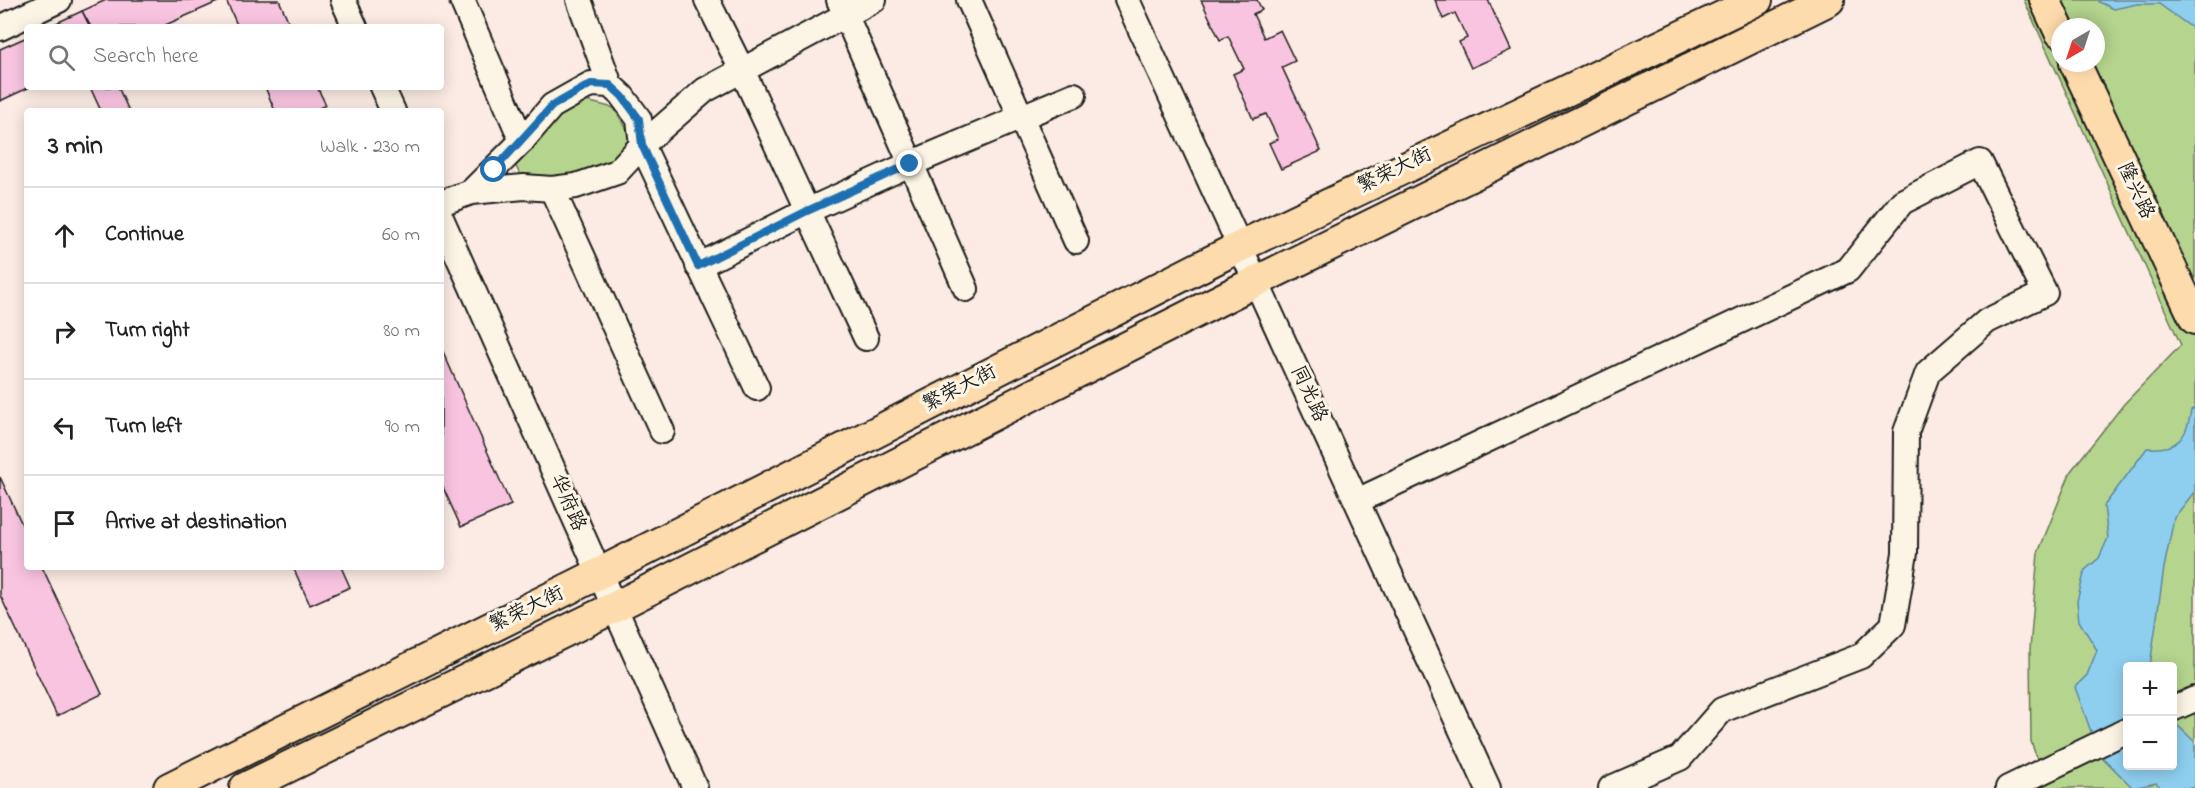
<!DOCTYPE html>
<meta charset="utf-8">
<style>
:root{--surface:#fff;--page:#f6f6f6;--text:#222;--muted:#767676;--line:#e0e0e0}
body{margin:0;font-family:"Indie Flower","LXGW WenKai TC",sans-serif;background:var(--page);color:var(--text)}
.controls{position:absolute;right:18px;bottom:18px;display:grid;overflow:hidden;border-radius:6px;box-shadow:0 3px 15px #0003}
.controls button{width:54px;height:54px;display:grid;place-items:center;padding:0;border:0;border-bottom:2px solid var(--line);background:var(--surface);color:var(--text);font:30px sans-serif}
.compass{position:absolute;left:2051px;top:18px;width:54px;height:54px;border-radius:50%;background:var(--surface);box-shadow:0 3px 15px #0003;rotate:219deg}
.stop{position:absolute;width:18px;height:18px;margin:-14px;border:4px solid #1f6fb2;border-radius:50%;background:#fff}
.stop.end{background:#1f6fb2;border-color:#fff;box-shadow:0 2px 6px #0008}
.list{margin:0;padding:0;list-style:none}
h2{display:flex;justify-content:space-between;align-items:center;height:78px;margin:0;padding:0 24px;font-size:26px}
h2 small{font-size:20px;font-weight:400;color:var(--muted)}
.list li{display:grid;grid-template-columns:39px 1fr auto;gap:18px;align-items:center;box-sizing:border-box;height:96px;padding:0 24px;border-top:2px solid var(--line)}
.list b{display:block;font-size:22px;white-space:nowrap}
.list em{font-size:20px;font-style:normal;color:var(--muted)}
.icon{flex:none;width:33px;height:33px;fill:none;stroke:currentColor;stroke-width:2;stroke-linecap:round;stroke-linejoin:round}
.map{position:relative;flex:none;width:2195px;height:788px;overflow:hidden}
.search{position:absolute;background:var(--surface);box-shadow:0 3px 15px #0003;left:24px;top:24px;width:420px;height:66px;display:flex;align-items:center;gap:15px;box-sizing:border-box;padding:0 21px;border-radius:6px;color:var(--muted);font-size:22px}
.panel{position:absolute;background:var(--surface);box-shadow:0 3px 15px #0003;left:24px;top:108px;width:420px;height:462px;border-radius:6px}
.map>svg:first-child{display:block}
.green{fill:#b5d58e;stroke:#687855;stroke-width:1.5;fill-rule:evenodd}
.water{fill:#8ecfef;stroke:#60879b;stroke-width:1.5}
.building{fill:#f9c4e0;stroke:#1c1c1c;stroke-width:1.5}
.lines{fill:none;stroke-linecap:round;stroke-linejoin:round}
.minor-casing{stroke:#1c1c1c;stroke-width:28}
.major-casing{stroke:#1c1c1c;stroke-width:34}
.minor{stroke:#fcf5e5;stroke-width:24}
.major{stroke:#fedbac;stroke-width:30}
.route{stroke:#1f6fb2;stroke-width:8}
.labels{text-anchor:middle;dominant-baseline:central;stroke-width:6;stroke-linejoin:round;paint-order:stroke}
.street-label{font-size:20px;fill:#1c1c1c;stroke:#fcf5e5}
</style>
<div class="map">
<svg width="2195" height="788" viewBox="0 0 2195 788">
<rect width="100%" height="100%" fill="#fbebe4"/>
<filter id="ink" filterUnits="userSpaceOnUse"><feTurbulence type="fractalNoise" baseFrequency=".0167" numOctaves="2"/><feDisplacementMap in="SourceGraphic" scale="12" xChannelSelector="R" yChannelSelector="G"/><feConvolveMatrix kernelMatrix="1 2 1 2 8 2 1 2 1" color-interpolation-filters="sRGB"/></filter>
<g filter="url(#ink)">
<g class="green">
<path d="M2024,0H2195V788H2035L2041,771L2031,741L2030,649L2038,553L2071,471L2124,404L2181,345ZM2060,27H2096V63H2060ZM2128,666H2172V766H2128Z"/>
<polygon points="582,100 614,108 630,134 619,162 576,174 523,180 511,157 555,118"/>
</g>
<g class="water">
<polygon points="2100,0 2195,0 2195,34 2192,28 2159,4 2137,4 2114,9 2099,2"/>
<path d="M2195,408V491L2174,518L2164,568L2150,666H2128V766H2172L2173,721L2195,742V788H2161L2156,783L2133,788L2099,754L2075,687L2087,675L2097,650L2079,621L2077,601L2085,570L2099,558L2108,538L2104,506L2147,448C2177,450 2187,439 2191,410Z"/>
</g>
<g class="building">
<polygon points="106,0 222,0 161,27 91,27 82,11"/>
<polygon points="226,0 279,0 291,27 238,27"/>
<polygon points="1201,0 1257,0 1262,10 1253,14 1264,38 1280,30 1295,61 1282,67 1321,151 1281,169 1269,143 1278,139 1266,114 1253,119 1233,74 1244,69 1228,36 1220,40"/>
<polygon points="1435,0 1488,0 1511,50 1471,68 1459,42 1467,38 1455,13 1443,19"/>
<polygon points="82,11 90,27 48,27"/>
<polygon points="27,37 27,87 30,87 0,101 0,49"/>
<polygon points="90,87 118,87 129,111 101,111"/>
<polygon points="265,87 317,87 326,105 313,111 275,111"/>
<polygon points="441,347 511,505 461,527 441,483"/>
<polygon points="0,477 27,535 27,567 42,567 102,694 57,716 0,595"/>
<polygon points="293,567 341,567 350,587 310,605"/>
</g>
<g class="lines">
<g class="minor-casing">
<g id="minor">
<polyline points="343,0 355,27"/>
<polyline points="462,0 522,141"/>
<polyline points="579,0 610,85"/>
<polyline points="707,0 742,70 866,338"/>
<polyline points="839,0 966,289"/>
<polyline points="969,0 1076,241"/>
<polyline points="1127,0 1488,788"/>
<polyline points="0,28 59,0"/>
<polyline points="382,87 393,111"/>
<polyline points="552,189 662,431"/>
<polyline points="441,203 471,192 524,187 552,189 576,186 617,172 642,145 639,119 622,96 610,85 591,84 552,106 522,141 471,192"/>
<polyline points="441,218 695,788"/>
<polyline points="698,266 807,211 910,164 1074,95"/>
<polyline points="757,388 642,145 705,90 874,0"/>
<polyline points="1357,501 1848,270 1902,202 1980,162 2045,293 1987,321 1928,372 1906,432 1905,553 1893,625 1861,656 1722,710 1680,758 1611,788"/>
<polyline points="2172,709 2195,699"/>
<polyline points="2008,788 2128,730"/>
</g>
</g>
<g class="major-casing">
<g id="major">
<polyline points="2045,0 2060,32"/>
<polyline points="2075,63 2195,319"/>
<polyline points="169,788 598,574 1241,246 1757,0"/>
<polyline points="245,788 613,608 1257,281 1829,0"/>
</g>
</g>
<use href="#minor" class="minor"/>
<use href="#major" class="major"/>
</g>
</g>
<g class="lines" filter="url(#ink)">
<polyline class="route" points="494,170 552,106 591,84 610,85 622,96 639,119 642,145 698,266 807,211 910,164"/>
</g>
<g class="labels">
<g class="street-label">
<text transform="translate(1395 171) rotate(-26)">繁荣大街</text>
<text transform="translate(2135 191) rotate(65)">隆兴路</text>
<text transform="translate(960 389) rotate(-27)">繁荣大街</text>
<text transform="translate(1308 394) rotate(65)">同光路</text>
<text transform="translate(567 503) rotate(66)">华府路</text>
<text transform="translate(527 610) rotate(-26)">繁荣大街</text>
</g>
</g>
</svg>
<div class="controls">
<button>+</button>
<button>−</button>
</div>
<svg class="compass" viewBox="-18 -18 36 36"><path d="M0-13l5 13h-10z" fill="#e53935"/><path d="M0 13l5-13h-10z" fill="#767676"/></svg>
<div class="stop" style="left:494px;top:170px"></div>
<div class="stop end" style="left:910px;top:164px"></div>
<div class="search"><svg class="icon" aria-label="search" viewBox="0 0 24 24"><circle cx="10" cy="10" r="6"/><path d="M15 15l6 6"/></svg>Search here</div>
<section class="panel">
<h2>3 min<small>Walk · 230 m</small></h2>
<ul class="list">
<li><svg class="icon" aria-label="ahead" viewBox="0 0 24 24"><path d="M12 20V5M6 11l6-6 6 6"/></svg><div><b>Continue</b></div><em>60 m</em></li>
<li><svg class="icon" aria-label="right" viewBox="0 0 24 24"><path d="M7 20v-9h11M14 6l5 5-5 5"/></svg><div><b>Turn right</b></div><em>80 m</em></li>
<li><svg class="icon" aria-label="left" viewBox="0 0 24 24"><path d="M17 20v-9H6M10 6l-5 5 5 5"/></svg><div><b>Turn left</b></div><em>90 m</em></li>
<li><svg class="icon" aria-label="arrive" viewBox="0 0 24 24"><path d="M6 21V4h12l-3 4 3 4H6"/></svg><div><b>Arrive at destination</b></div></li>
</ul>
</section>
</div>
